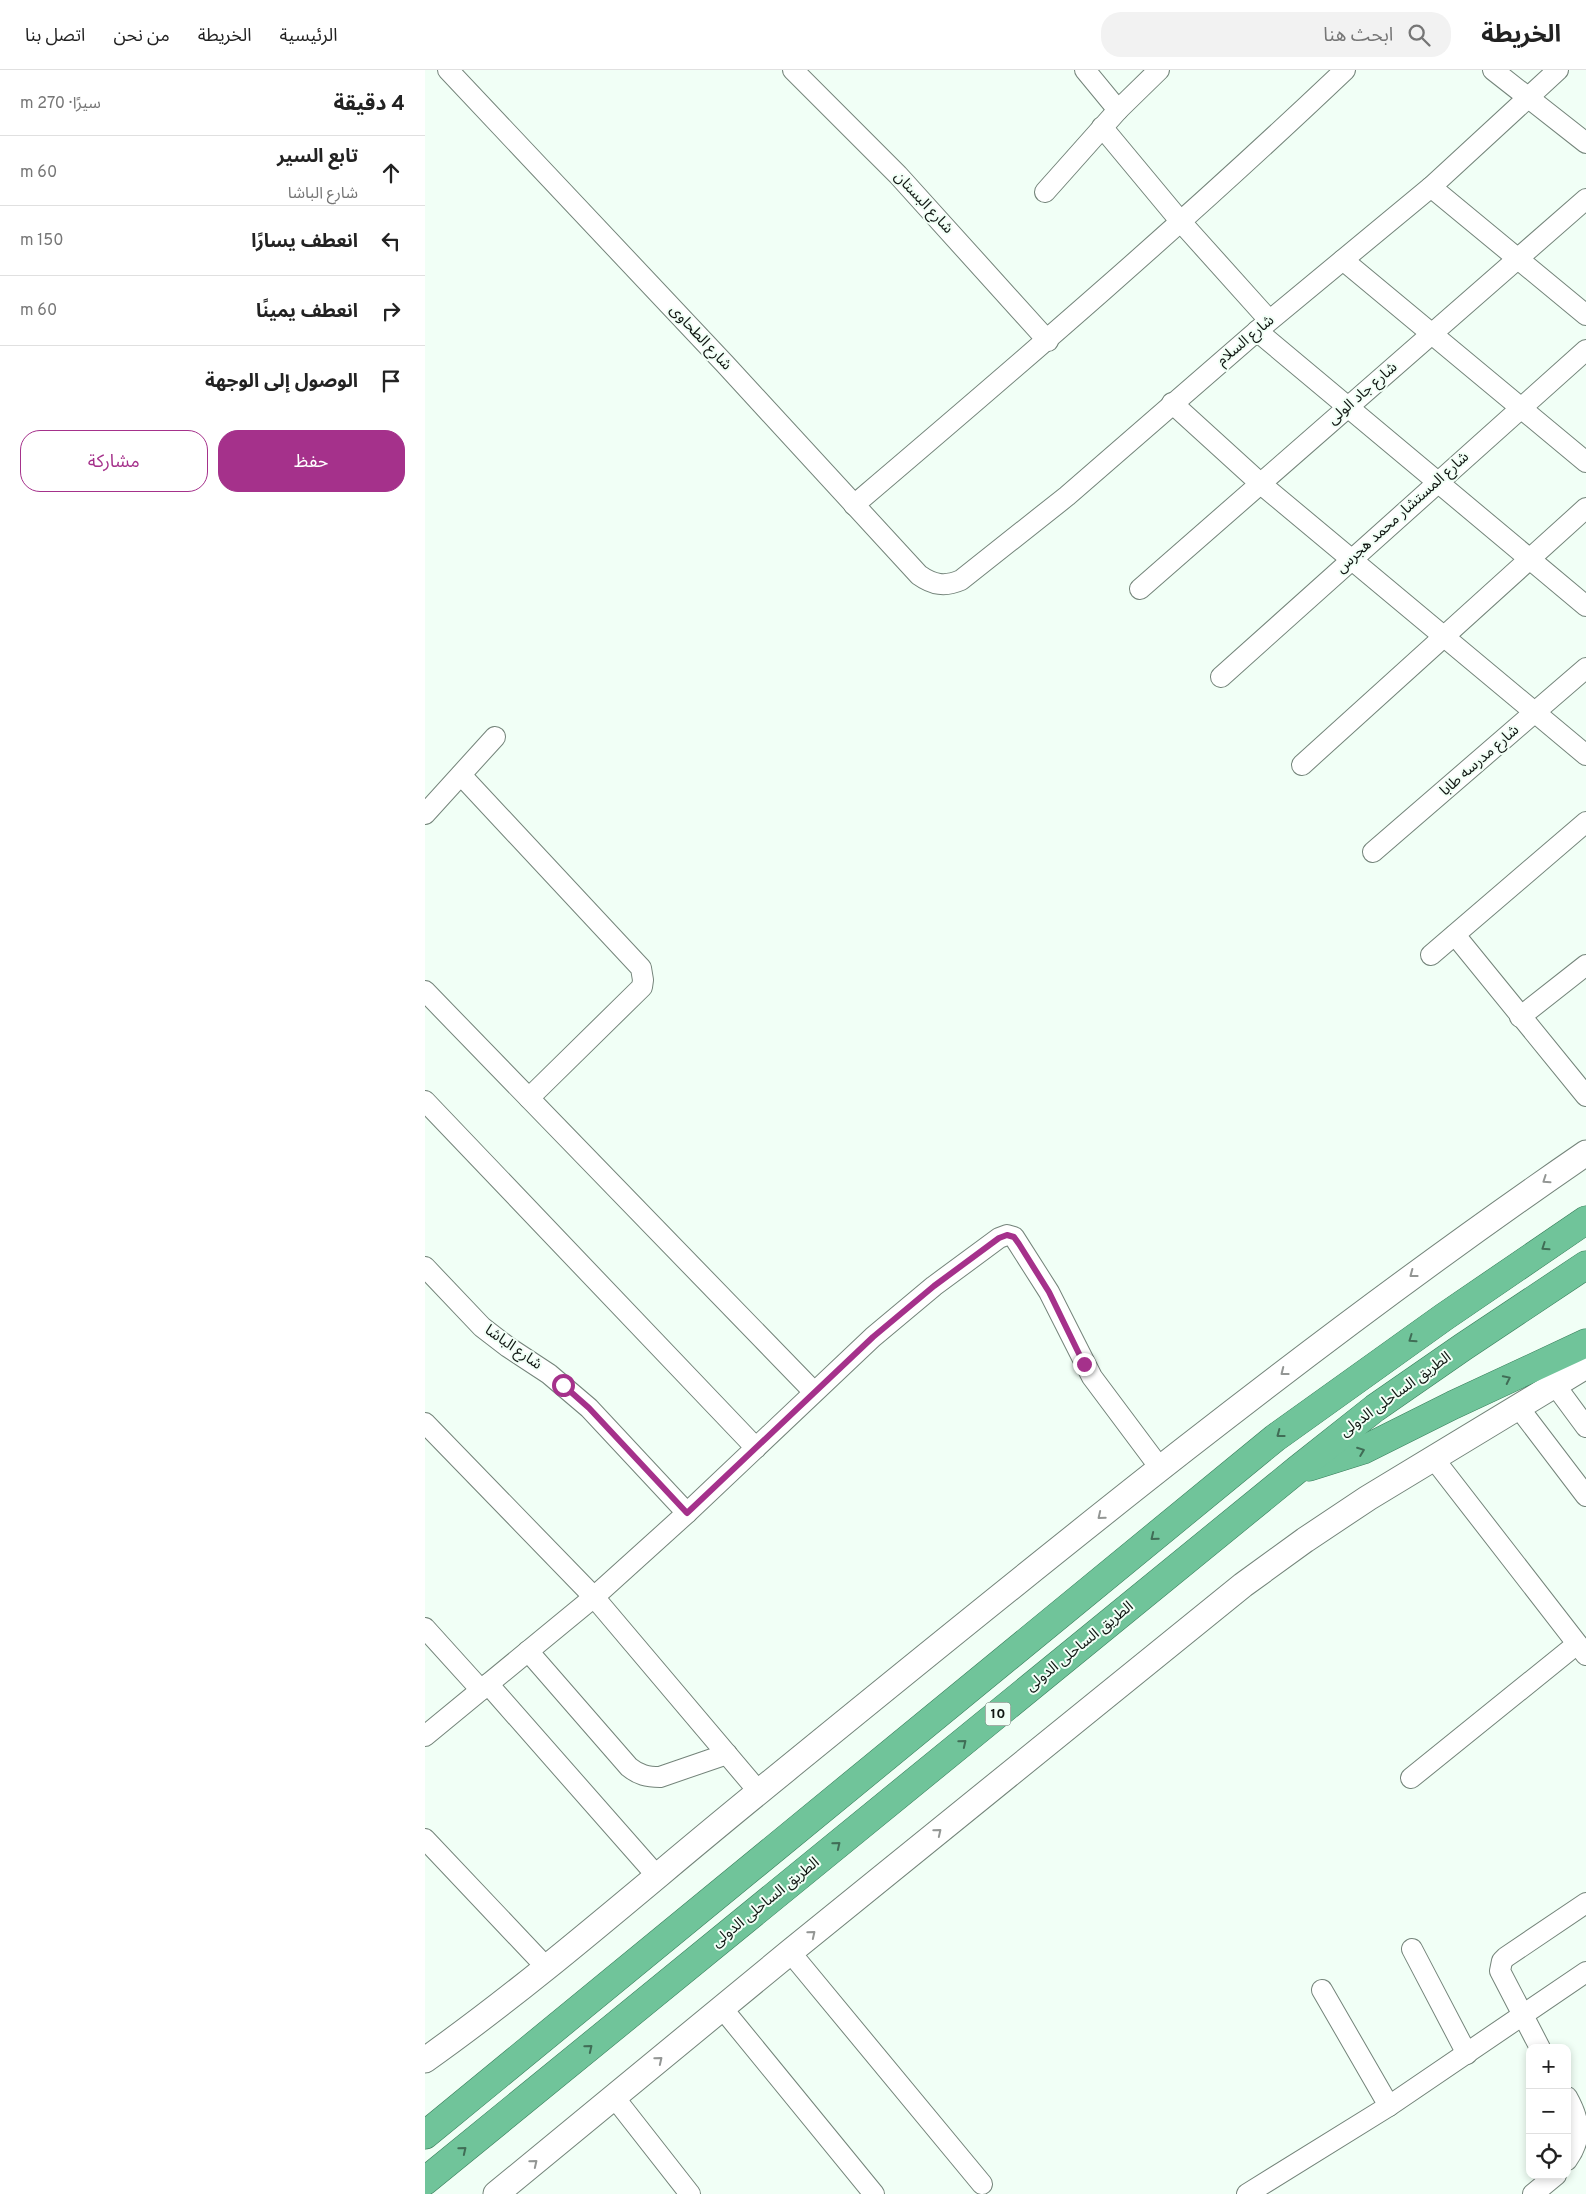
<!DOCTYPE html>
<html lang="ar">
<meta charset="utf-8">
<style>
:root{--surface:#fff;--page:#f2f2f2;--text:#222;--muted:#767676;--line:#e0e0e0;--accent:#a5318b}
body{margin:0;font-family:Overpass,"Noto Sans Arabic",sans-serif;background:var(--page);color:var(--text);direction:rtl}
.controls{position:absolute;right:15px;bottom:15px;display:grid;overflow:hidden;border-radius:10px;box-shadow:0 2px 8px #0003}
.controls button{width:45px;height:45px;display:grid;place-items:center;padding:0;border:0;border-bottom:1px solid var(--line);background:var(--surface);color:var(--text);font:25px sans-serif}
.stop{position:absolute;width:15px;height:15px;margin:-11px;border:4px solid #a5318b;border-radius:50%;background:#fff}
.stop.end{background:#a5318b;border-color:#fff;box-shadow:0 1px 5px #0008}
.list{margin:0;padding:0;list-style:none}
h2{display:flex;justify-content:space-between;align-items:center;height:65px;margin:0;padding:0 20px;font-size:21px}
h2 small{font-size:16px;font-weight:400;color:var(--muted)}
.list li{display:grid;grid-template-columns:32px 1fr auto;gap:15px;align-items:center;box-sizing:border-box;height:70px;padding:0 20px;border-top:1px solid var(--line)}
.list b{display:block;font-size:19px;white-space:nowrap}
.list p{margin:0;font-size:16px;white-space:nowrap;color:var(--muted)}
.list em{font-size:16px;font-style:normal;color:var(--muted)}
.actions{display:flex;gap:10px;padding:15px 20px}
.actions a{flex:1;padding:11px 0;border:1px solid var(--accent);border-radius:20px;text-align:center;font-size:18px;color:var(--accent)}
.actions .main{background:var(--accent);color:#fff}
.icon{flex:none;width:28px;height:28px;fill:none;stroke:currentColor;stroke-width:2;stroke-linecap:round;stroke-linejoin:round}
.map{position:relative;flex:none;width:1161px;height:2124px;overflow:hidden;direction:ltr}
header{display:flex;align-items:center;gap:30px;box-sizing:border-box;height:70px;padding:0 25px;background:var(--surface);border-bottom:1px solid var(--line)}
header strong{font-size:24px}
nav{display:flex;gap:28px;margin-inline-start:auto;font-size:18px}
.search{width:350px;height:45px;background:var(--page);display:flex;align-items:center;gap:12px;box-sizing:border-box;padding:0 18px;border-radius:20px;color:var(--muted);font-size:19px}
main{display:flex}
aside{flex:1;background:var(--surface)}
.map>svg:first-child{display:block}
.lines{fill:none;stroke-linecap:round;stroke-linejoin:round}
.minor-casing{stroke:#74847a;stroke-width:22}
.tertiary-casing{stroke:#74847a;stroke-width:27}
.trunk-casing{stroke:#387d5a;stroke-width:29}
.minor{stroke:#fff;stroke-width:20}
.tertiary{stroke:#fff;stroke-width:25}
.trunk{stroke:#70c49a;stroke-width:28}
.oneway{stroke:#939694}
.oneway2{stroke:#406d56}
.route{stroke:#a5318b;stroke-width:6}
.labels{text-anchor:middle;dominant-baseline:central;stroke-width:4;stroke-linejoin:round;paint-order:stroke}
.shield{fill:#f1fff6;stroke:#545c56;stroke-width:1}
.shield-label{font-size:14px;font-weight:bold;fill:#101612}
.street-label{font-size:15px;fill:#101612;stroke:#f1fff6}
</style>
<header>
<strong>الخريطة</strong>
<div class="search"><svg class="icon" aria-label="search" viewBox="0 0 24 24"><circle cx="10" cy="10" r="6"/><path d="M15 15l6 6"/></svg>ابحث هنا</div>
<nav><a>الرئيسية</a><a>الخريطة</a><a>من نحن</a><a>اتصل بنا</a></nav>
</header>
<main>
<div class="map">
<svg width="1161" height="2124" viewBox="0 0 1161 2124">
<rect width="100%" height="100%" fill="#f1fff6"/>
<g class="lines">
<g class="minor-casing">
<g id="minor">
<path d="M23,0L300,294L494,505C508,515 520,517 536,510L642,426L832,261L1006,117L1133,0"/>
<polyline points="368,0 473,105 623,271"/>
<polyline points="660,0 693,40"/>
<polyline points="1068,0 1161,73"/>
<polyline points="677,57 756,152 844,250"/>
<polyline points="1006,117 1161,245"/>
<polyline points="620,122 693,40 734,0"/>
<polyline points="918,190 1161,392"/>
<polyline points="832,261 1161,536"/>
<polyline points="747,333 836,414 1161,685"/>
<path d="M429,435C596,293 761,151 920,0"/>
<polyline points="715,519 1161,129"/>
<polyline points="796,607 1161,280"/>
<polyline points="877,695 1161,438"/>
<polyline points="36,705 216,898 218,910 217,917 104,1028"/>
<polyline points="0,744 70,667"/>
<polyline points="948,782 1161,598"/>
<polyline points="1030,865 1161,1026"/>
<polyline points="1006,885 1161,752"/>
<polyline points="0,921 389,1322"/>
<polyline points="1095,947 1161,895"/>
<polyline points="0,1031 331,1378"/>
<polyline points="0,1197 57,1257 83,1277 124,1304 164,1338 262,1443"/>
<polyline points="1130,1315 1161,1357"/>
<polyline points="1094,1338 1161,1426"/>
<polyline points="0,1353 169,1527 334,1722"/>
<polyline points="1009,1389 1161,1585"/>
<polyline points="0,1558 56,1620"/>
<path d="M103,1581L204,1697C214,1705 222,1707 235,1707L302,1684"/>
<polyline points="63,1614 232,1806"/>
<polyline points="0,1666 169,1527 262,1443 448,1267 509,1216 574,1168 582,1165 589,1167 624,1222 667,1307 735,1398"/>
<polyline points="986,1708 1152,1574"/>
<polyline points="0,1769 121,1897"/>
<polyline points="987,1879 1042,1984"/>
<polyline points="365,1882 557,2114"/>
<polyline points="897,1920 964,2036"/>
<polyline points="297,1938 449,2124"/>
<polyline points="1115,1978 1075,1901 1077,1891 1081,1887 1161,1833"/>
<polyline points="189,2027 265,2124"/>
<path d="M1142,2027C1155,2050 1158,2068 1142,2090"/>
<polyline points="822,2124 964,2036 1161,1902"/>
<polyline points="1108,2124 1131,2105"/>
</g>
</g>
<g class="tertiary-casing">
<g id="tertiary">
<path d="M0,1990C117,1907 224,1811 335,1721C605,1501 874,1280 1161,1083"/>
<polyline points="71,2124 365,1882 818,1515 880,1470 943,1428 1161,1296"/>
</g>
</g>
<g class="trunk-casing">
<g id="trunk">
<polyline points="884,1397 938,1380 1028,1335 1161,1273"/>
<polyline points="0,2065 850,1368 1019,1247 1161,1150"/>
<polyline points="0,2111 873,1399 950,1338 1038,1277 1161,1195"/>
</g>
</g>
<use href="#minor" class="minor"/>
<use href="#tertiary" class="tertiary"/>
<use href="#trunk" class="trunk"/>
</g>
<defs><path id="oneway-chevron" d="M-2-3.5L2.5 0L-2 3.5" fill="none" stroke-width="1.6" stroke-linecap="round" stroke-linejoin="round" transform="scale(1.25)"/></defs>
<g class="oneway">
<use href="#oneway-chevron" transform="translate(1121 1110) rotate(146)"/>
<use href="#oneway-chevron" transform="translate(988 1204) rotate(143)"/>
<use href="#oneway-chevron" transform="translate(859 1302) rotate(142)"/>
<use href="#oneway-chevron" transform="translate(676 1446) rotate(141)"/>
<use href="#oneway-chevron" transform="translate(513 1762) rotate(-39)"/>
<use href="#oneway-chevron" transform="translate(387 1864) rotate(-39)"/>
<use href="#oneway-chevron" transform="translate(234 1990) rotate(-39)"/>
<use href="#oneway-chevron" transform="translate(109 2093) rotate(-39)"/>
</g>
<g class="oneway2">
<use href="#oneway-chevron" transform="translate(1120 1177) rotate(146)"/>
<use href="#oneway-chevron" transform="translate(987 1269) rotate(145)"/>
<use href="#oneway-chevron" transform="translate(1082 1309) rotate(-26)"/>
<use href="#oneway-chevron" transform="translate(855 1364) rotate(143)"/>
<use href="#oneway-chevron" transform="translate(936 1381) rotate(-21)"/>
<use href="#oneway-chevron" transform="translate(729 1467) rotate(141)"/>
<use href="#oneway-chevron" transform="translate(538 1673) rotate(-39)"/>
<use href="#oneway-chevron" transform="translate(412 1775) rotate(-39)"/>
<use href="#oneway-chevron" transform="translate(164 1978) rotate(-39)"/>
<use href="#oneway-chevron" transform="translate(38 2080) rotate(-39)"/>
</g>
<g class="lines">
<polyline class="route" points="138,1315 164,1338 262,1443 448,1267 509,1216 574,1168 582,1165 589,1167 594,1174 624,1222 659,1294"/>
</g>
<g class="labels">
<rect class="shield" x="560.5" y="1632.5" width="25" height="23" rx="4"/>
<g class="shield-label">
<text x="573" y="1644">10</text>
</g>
<g class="street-label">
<text transform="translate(498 133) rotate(47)">شارع البستان</text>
<text transform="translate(275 268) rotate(47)">شارع الطحاوى</text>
<text transform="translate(821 271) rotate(-40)">شارع السلام</text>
<text transform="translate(938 324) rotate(-41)">شارع جاد الولى</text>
<text transform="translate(978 443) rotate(-42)">شارع المستشار محمد هجرس</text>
<text transform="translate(1055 691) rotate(-41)">شارع مدرسه طابا</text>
<text transform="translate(88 1278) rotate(35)">شارع الباشا</text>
<text transform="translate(971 1325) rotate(-36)">الطريق الساحلى الدولى</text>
<text transform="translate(655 1577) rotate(-39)">الطريق الساحلى الدولى</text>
<text transform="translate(341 1833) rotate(-39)">الطريق الساحلى الدولى</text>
</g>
</g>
</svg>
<div class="controls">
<button>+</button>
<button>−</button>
<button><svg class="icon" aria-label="locate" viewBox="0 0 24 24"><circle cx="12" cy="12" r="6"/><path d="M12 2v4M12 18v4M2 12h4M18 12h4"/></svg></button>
</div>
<div class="stop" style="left:138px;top:1315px"></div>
<div class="stop end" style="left:659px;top:1294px"></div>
</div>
<aside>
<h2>4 دقيقة<small>سيرًا · 270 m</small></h2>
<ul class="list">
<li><svg class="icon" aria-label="ahead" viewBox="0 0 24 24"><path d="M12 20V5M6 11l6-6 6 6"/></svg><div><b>تابع السير</b><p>شارع الباشا</p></div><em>60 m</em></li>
<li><svg class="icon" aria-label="left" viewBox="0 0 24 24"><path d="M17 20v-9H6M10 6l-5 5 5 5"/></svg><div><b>انعطف يسارًا</b></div><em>150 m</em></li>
<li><svg class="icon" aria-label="right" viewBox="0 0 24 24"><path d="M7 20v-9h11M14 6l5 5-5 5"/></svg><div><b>انعطف يمينًا</b></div><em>60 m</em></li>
<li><svg class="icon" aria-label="arrive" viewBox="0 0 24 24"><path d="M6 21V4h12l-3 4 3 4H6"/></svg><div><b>الوصول إلى الوجهة</b></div></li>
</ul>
<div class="actions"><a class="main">حفظ</a><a>مشاركة</a></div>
</aside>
</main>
